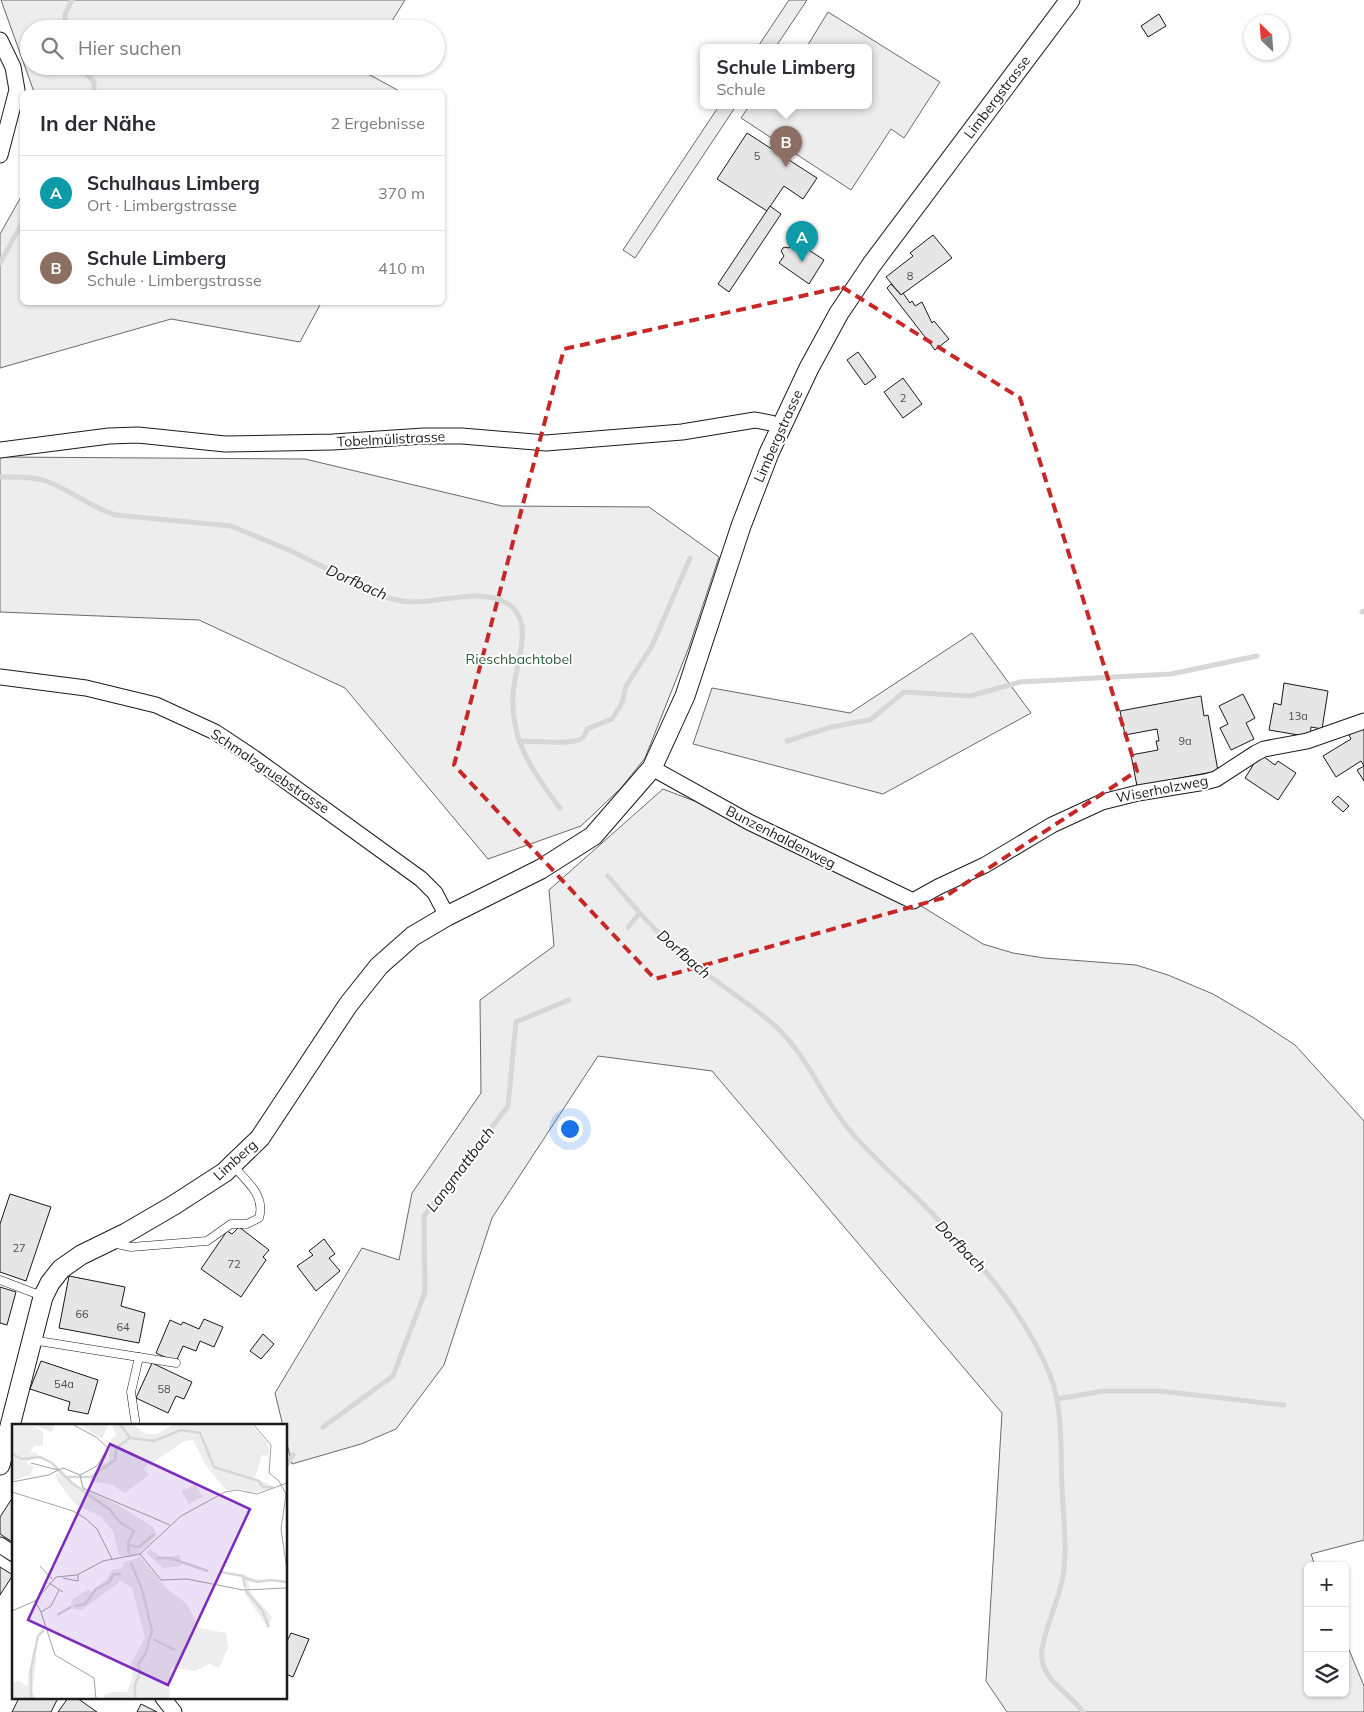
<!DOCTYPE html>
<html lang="de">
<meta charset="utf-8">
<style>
:root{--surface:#fff;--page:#f2f2f3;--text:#2b2b33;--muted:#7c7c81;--line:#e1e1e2;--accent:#c62828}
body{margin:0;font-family:Mulish,sans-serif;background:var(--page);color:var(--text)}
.controls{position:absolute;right:15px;bottom:15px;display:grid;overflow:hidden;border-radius:8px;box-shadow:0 1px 4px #0004}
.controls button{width:45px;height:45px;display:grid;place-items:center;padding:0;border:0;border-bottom:1px solid var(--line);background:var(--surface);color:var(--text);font:25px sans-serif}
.compass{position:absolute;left:1244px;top:15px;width:45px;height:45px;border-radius:50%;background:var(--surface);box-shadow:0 1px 4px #0004;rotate:335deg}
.you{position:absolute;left:569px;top:1128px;width:18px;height:18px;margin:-12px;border:4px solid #fff;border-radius:50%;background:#1a73e8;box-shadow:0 0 0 8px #1a73e833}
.badge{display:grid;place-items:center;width:32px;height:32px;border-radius:50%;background:var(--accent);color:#fff;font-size:16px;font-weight:700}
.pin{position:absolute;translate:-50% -41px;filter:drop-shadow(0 1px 2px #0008)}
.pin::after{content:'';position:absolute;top:26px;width:18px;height:15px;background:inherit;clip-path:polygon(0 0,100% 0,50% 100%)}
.popup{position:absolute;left:700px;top:44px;width:172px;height:65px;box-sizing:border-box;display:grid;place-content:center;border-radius:8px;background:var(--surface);filter:drop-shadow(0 1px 4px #0005);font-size:16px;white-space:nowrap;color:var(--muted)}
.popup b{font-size:19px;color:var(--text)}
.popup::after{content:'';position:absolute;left:50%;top:100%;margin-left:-10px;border:10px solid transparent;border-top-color:var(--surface)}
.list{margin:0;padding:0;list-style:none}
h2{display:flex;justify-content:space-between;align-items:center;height:65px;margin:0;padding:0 20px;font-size:21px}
h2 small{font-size:16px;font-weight:400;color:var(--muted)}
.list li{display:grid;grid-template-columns:32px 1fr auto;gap:15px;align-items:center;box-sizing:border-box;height:75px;padding:0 20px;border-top:1px solid var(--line)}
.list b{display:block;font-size:19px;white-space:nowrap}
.list p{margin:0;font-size:16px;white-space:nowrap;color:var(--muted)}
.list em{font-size:16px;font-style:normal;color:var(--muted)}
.icon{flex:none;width:28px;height:28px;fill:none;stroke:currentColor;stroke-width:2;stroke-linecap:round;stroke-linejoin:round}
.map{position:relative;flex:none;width:1364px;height:1712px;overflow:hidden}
.search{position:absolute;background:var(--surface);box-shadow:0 1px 4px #0004;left:20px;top:20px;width:425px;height:55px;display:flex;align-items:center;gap:12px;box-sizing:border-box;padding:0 18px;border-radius:28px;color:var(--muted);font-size:19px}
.panel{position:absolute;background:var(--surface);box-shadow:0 1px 4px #0004;left:20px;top:90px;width:425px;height:215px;border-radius:8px}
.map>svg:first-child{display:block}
.green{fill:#ededed;stroke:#6a6a6a}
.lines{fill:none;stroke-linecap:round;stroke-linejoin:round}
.stream{stroke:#d7d7d7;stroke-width:5}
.building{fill:#e6e6e6;stroke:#1a1a1a}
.service-casing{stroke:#1a1a1a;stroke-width:9}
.minor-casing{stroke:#1a1a1a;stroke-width:17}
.tertiary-casing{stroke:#1a1a1a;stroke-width:21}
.service{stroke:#fff;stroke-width:8}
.minor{stroke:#fff;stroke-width:15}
.tertiary{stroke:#fff;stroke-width:19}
.marked{fill:none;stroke:#c62828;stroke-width:4;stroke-dasharray:10 6;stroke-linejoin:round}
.labels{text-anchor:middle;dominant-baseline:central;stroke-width:4;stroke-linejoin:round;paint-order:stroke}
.number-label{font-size:11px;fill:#4d4d4d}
.street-label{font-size:14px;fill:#1a1a1a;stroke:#fff}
.park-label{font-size:14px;fill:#2b5a34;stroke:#fff}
.water-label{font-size:15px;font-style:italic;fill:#1a1a1a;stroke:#fff}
.inset-river{fill:none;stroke:#d7d7d7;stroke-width:2.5}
.inset-road{fill:none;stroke:#a3a3a3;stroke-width:1}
.view{fill:#7b2cbf;fill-opacity:0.15;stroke:#7b2cbf;stroke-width:2.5}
.inset-edge{fill:none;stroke:#1a1a1a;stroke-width:2.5}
</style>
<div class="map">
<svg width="1364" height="1712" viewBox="0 0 1364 1712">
<rect width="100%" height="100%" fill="#fff"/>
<g class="green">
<polygon points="1,0 405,0 387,29 29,29 29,66 363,66 361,70 401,92 34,92"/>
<polygon points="789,0 807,0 775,48 757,48"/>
<polygon points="828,12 940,82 904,138 891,129 851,190 741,118 749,106 868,106 868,48 806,48"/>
<polygon points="719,106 736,106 635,258 623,250"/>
<polygon points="22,195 22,302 321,303 300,342 171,319 0,368 0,234"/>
<polygon points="0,457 305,459 502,506 649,507 719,557 689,647 645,758 621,788 581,826 488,859 345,688 199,620 0,612"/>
<polygon points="972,633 1031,713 883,794 693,744 712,688 850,713"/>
<polygon points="663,789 749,822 913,901 983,944 1013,953 1044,958 1136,965 1168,975 1213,994 1254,1018 1295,1045 1364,1121 1364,1540 1311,1554 1315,1566 1308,1566 1308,1693 1345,1693 1345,1640 1364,1686 1364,1712 1007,1712 986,1681 1002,1413 712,1071 598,1056 492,1218 444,1365 396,1429 361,1444 292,1464 286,1440 286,1426 283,1426 275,1393 362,1248 399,1260 412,1193 481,1093 480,1000 554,946 549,890"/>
</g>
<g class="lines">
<g class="stream">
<polyline points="65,29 65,14 72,0"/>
<polyline points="79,66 94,82 94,92"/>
<polyline points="0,263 22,223"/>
<path d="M0,477C15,477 32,476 46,481C71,490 91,508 116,515L231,526L289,550L384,597C393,599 403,602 414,602C441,602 470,591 497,599C539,612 517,657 514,686C512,698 513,713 515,724C520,755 542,784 560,808"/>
<polyline points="1362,612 1364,611"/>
<path d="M520,741C533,741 570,745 581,739C584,737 586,733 587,729L612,719L622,703L626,686L652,646L690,558"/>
<polyline points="787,741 831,727 870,720 904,692 970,696 1020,682 1171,674 1257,656"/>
<path d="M608,876C629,901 650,926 675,948C705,976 742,997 773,1024C808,1055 822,1098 851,1132C873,1157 898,1179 921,1202C971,1253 1023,1307 1050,1375C1064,1411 1060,1450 1062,1487C1063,1519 1069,1554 1061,1585C1057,1604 1039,1642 1042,1660C1046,1683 1071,1694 1083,1712"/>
<polyline points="628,927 639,914"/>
<polyline points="1057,1399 1103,1391 1160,1391 1284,1405"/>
<polyline points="323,1427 393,1376 425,1292 424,1216 508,1106 516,1022 569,1000"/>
<polyline points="286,1466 293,1455"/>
</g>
</g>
<g class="building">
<polygon points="1159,14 1166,26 1148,37 1141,26"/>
<polygon points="747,133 817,178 803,199 784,186 767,211 717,179"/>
<polygon points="770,206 781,214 729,292 718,284"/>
<polygon points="933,235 952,258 901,295 886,277 913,256 910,253"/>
<polygon points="794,240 824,260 809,284 779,263 784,256 781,251 784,247 789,248"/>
<polygon points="891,284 901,295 903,293 910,303 912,301 915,306 922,302 932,323 934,321 949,339 935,350 887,288"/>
<polygon points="858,352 876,377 865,385 847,360"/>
<polygon points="903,378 922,404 903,418 884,392"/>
<polygon points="1284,683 1328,691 1322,729 1311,727 1310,737 1269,730 1274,703 1281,705"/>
<polygon points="1243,694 1255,718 1246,723 1254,739 1231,750 1220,728 1228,724 1219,706"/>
<polygon points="1201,696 1204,716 1208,715 1218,771 1137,786 1131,755 1158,750 1156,741 1159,741 1157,729 1125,735 1120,711"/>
<polygon points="1364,726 1364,766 1361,761 1336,777 1323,756 1351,739 1349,735"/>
<polygon points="1260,754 1275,765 1278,761 1296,773 1278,800 1245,778"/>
<polygon points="1364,766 1364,781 1357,770"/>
<polygon points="1338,796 1349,806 1343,812 1332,802"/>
<polygon points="10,1194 51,1207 26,1281 0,1272 0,1224"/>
<polygon points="239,1227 269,1250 263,1257 266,1260 241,1297 201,1269 227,1231 232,1234"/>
<polygon points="324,1239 335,1254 329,1258 340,1271 316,1291 297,1266 313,1255 309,1251"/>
<polygon points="69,1276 125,1287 121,1306 145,1313 139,1343 59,1328"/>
<polygon points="0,1287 16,1292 7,1325 0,1323"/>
<polygon points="204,1319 223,1327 214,1347 200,1341 196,1351 183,1346 176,1362 156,1353 170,1320 181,1325 183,1322 199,1329"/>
<polygon points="263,1334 274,1344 261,1359 250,1351"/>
<polygon points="41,1361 98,1380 88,1414 68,1410 70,1402 30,1389"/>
<polygon points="152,1363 192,1382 184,1399 176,1396 168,1413 136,1398"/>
<polygon points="11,1500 14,1501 14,1543 0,1534 0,1517"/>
<polygon points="0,1567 13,1575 0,1595"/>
<polygon points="291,1633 309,1639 293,1677 286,1674 286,1643"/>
<polygon points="19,1698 58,1698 51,1712 12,1712"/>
<polygon points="68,1698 77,1698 97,1712 58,1712"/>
<polygon points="141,1704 157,1712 137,1712"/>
</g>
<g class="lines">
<g class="service-casing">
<g id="service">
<path d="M112,1243L131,1247L207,1241L231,1224H247L259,1218C266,1196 246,1180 232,1165"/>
<polyline points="0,1280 42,1296"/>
<polyline points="32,1340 176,1363"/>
<polyline points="136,1426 131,1392 139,1357"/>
</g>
</g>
<g class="minor-casing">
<g id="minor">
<polyline points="0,40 13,67 17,90 0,155"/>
<polyline points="0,450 109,436 138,435 225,444 333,442 424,436 462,436 546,443 682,432 755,420 771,423 780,427"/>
<polyline points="0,677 86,688 156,705 215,732 254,758 421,879 435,893 447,916"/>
<polyline points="652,768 749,822 913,901 938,887 985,865 1052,825 1102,802 1138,793 1205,782 1216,779 1256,753 1264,749 1307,741 1364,721"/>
<polyline points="0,1545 14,1554"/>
<polyline points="163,1698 174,1712"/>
</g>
</g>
<g class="tertiary-casing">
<polyline id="tertiary" points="0,1465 43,1297 50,1283 61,1269 81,1255 126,1233 174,1205 225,1172 232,1165 260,1138 348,1005 379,966 413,936 447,916 541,869 593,836 652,768 685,696 741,526 769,453 809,368 839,313 872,264 1070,0"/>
</g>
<use href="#service" class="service"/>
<use href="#minor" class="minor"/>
<use href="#tertiary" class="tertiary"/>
</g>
<path class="marked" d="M842,287L1020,398L1137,771L943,898L655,979L454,765L564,349Z"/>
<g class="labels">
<g class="number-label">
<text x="757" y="156">5</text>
<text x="910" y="276">8</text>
<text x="903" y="398">2</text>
<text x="1298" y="716">13a</text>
<text x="1185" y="741">9a</text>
<text x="19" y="1248">27</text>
<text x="234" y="1264">72</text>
<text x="82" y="1314">66</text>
<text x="123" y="1327">64</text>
<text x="64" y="1384">54a</text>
<text x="164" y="1389">58</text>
</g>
<g class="street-label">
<text transform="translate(997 97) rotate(-53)">Limbergstrasse</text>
<text transform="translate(778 436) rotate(-66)">Limbergstrasse</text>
<text transform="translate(391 439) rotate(-3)">Tobelmülistrasse</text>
<text transform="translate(270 771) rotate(34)">Schmalzgruebstrasse</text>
<text transform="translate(1162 789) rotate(-11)">Wiserholzweg</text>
<text transform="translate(781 837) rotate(27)">Bunzenhaldenweg</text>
<text transform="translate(235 1160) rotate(-42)">Limberg</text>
</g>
<g class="park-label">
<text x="519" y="659">Rieschbachtobel</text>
</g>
<g class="water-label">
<text transform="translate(357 582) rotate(24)">Dorfbach</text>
<text transform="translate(684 954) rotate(41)">Dorfbach</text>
<text transform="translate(460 1169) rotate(-53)">Langmattbach</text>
<text transform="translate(961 1246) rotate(46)">Dorfbach</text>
</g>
</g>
<g transform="translate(12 1424)">
<rect width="275" height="275" fill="#fff"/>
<path d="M0,0H43L40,8L20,1L31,8V22H22L18,28L25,29L26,34L15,37V40L22,42L18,51L0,57ZM67,0H93L96,2L90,15ZM100,0H120L134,10H145L163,0H239L255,18L258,28L255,32L250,31L243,54L260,62L258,66L238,68L229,65L214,66L195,43L181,16L173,17L132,44L137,51L113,69L100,61L77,57L82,47L97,37L99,15L104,11ZM50,47L62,60L108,82L141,103L145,111L128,129L118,133L107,131L101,107L89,93L63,80L46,58L43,51ZM183,61L191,73L177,80L169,67ZM138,125L151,134L168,131L170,142L151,144L134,129ZM128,133L154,164L175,180L187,204L214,209L216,224L207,244L197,240L183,247L159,243L157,275H92V271L101,268H115L121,252L119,240L133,213L120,164L109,157L70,186L58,184L60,176L76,165L79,168L95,155L100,146L110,144L112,138ZM229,150L242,155L261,157L236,158L239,169L260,193L256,204L233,170ZM25,229L20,268L24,275H0V258L8,257L15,263L17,245Z" fill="#ededed"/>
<path class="inset-river" d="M108,0L118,14M0,30L10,35L28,33L40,39L60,59L97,85L109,99L122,107L116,119L117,130M55,53H79L103,36L104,24L118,14L142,17L169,6L188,9L202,43L247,57L251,63H261M116,121L127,123L142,110M144,134H158L196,147M119,139L130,165L140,207L133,231L126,240L128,249L123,261V275M209,148L231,152L233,163M231,153L245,158L258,156L275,158M234,167L250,186L257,203M63,182L73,180L84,165L97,158L102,150H109M45,191L59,183M141,215L163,226M19,275V245L26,212L32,206"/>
<path class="inset-road" d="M60,0L84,13L96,24L85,42L68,51M241,0L259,21L257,49L267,57L274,70L269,105L275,146M19,39L46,46M68,51L71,64L158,101M0,58L36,51L51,44L68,51M0,68L61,87L74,95L85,105L100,135M128,130L149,156L175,155L231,166L275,164M28,142L40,155M51,154L66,157V151M37,159L51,168M23,177L29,188L43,231L82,254L84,275M0,187L23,177L44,153L65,151L91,137L128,130L169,92L213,68L225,66L245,70L275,59M29,188L39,182L47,166"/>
<path class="view" d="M98,20L238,85L156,261L16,196Z"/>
<rect width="275" height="275" class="inset-edge"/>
</g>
</svg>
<div class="controls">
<button>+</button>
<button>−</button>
<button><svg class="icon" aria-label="layers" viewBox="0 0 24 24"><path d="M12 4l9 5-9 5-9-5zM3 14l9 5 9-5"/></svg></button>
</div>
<svg class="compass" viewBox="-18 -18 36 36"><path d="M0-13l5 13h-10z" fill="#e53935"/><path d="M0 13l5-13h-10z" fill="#7c7c81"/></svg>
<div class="you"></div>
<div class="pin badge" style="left:802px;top:262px;background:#0f9aa8">A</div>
<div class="pin badge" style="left:786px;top:167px;background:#8d6e63">B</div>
<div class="popup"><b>Schule Limberg</b>Schule</div>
<div class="search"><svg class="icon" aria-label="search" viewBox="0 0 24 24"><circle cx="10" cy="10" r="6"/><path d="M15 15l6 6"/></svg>Hier suchen</div>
<section class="panel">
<h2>In der Nähe<small>2 Ergebnisse</small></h2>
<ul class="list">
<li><span class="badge" style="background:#0f9aa8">A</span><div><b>Schulhaus Limberg</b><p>Ort · Limbergstrasse</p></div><em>370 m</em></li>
<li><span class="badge" style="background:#8d6e63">B</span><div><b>Schule Limberg</b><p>Schule · Limbergstrasse</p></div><em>410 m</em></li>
</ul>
</section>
</div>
